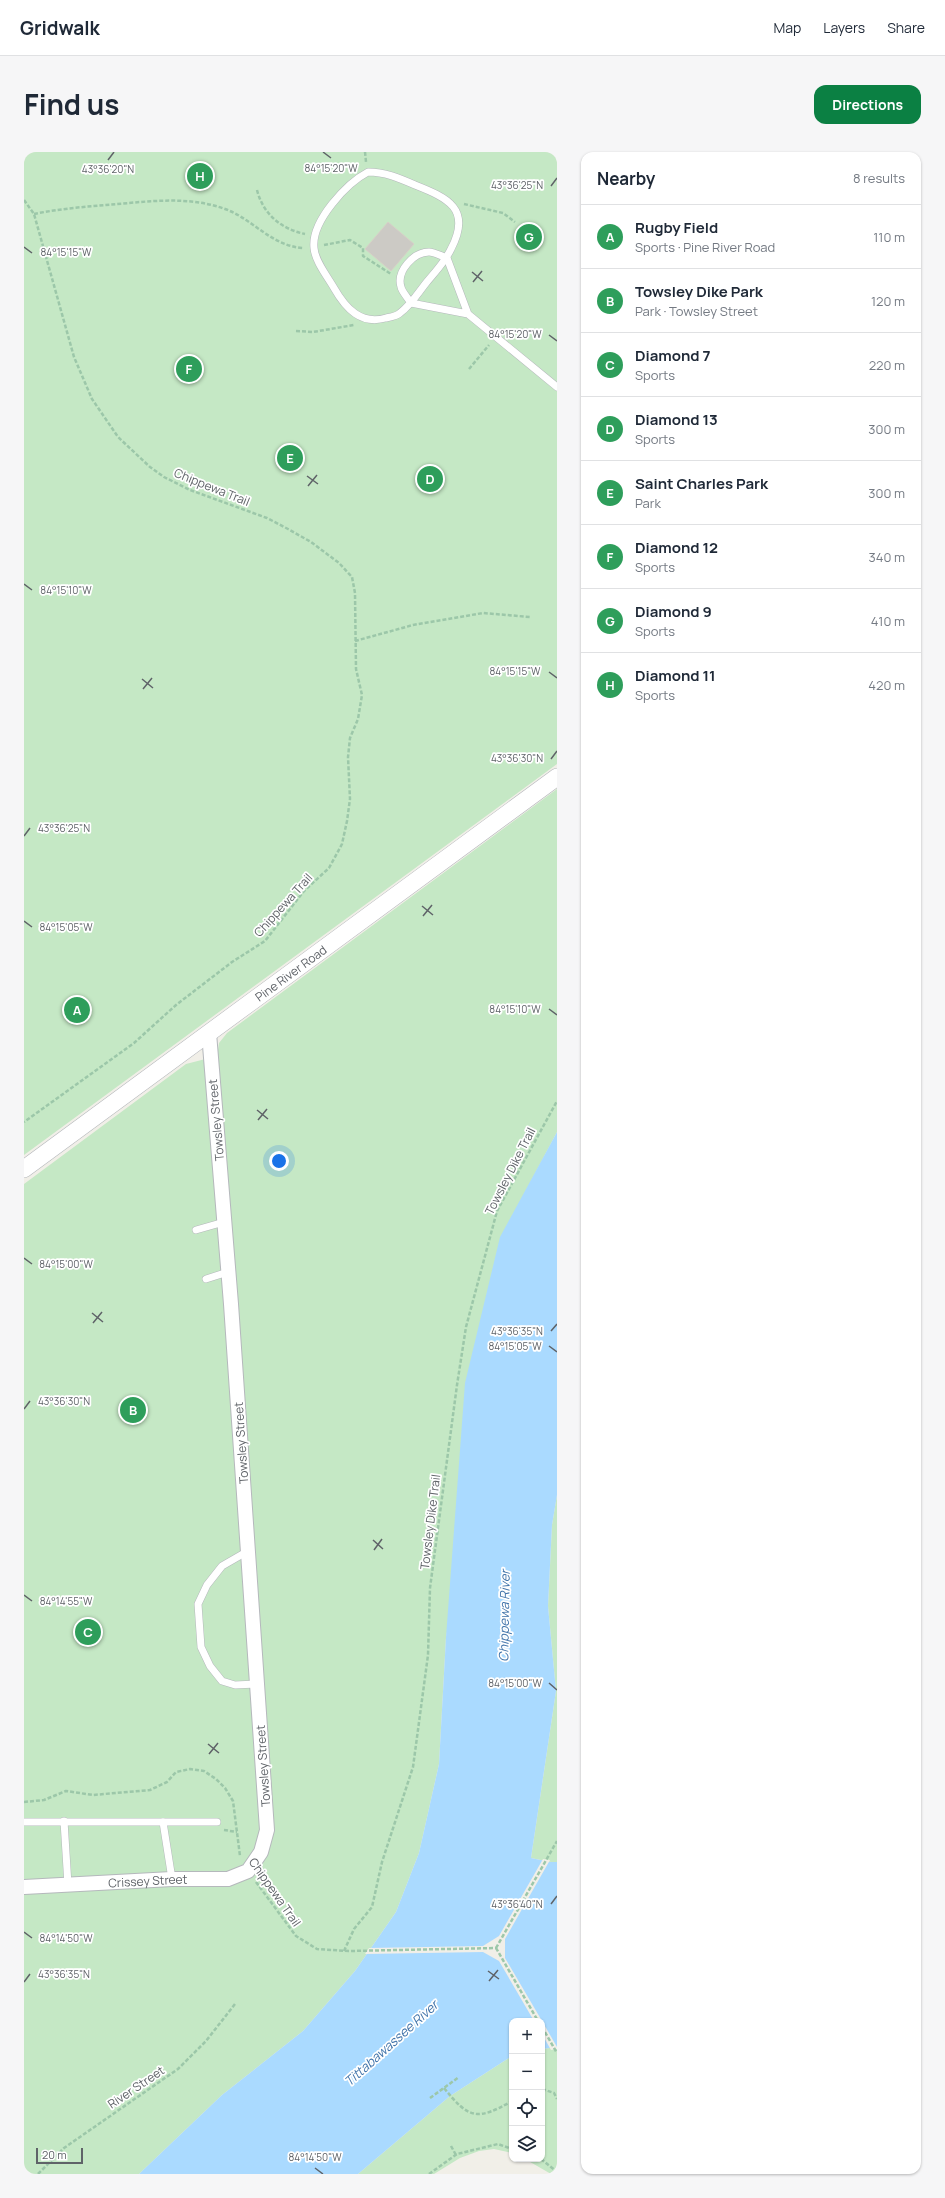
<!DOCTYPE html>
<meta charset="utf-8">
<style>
:root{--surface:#fff;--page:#f6f6f7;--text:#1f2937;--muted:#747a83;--line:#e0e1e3;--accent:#0b8043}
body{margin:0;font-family:Manrope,sans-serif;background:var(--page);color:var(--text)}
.controls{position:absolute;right:12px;bottom:12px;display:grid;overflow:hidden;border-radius:8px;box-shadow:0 1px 3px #0004}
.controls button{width:36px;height:36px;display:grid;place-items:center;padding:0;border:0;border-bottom:1px solid var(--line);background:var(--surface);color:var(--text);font:20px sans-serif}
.scale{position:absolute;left:12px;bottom:10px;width:47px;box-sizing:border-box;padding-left:4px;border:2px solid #5f6368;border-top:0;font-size:11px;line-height:14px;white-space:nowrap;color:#5f6368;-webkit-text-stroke:3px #fff;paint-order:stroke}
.you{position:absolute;left:255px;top:1009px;width:14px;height:14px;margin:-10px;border:3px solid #fff;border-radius:50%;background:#1a73e8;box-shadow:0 0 0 6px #1a73e833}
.badge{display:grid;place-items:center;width:26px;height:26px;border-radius:50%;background:var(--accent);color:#fff;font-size:13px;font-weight:700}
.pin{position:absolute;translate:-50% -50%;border:2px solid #fff;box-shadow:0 1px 4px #0006}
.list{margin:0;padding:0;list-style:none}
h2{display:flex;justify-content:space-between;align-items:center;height:52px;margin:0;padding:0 16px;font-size:17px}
h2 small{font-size:13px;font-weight:400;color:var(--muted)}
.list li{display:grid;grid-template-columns:26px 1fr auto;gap:12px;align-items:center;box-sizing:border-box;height:64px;padding:0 16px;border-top:1px solid var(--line)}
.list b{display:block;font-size:15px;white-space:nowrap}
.list p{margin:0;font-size:13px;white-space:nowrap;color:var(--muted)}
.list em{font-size:13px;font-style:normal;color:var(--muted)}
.icon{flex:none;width:22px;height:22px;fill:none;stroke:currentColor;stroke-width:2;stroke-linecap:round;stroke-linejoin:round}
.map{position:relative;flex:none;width:533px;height:2022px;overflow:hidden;border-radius:12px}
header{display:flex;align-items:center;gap:24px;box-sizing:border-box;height:56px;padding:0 20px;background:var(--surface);border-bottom:1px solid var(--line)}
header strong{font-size:19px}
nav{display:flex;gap:22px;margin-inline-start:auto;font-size:14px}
.intro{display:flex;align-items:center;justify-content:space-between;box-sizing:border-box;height:96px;padding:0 24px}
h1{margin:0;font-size:28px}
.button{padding:10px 18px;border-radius:12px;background:var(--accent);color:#fff;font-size:14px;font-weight:700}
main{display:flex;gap:24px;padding:0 24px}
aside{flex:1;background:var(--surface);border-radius:12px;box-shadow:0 1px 3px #0004}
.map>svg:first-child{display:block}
.green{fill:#c5e8c5}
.water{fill:#aadaff}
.pier{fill:#f1efe8}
.building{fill:#cccac5;stroke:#d6d1c6}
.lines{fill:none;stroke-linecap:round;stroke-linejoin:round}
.service-casing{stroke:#b5b8bc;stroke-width:8}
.minor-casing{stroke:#b5b8bc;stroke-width:16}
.tertiary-casing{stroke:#b5b8bc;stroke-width:18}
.path{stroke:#9cc7a9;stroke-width:2.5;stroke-dasharray:4 2;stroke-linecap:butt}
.service{stroke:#fff;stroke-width:7}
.minor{stroke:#fff;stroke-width:14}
.tertiary{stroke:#fff;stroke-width:17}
.ticks{fill:none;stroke:#5f6368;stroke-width:1.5}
.labels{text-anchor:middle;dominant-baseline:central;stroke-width:3.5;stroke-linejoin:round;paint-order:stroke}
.street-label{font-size:12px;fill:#5f6368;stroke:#fff}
.water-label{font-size:13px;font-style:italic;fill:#4174aa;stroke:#fff}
.ticks-label{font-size:10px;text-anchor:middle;fill:#5f6368;stroke:#fff;stroke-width:3.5;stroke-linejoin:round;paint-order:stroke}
</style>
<header>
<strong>Gridwalk</strong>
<nav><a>Map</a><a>Layers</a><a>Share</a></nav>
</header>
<div class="intro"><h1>Find us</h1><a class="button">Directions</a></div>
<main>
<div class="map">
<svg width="533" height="2022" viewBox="0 0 533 2022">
<rect width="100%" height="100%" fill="#f1efe8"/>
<g class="green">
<polygon points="0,0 533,0 533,612 0,1003"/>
<polygon points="533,637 533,980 506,1031 422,1485 415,1612 395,1701 372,1760 331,1819 279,1879 198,1943 115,2022 0,2022 0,1032 162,912 193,904 195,891 203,881"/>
<polygon points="533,1343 533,1710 527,1710 507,1706 532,1539 524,1454 528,1373"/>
<polygon points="533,1895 533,2022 527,2022 501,2007 518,2007 518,1897"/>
<polygon points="488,1904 488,2001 470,1997 455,1999 436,2006 410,2022 334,2022 426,1944"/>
</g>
<polygon class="water" points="533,980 533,1343 528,1373 524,1454 532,1539 507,1706 526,1710 533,1710 533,1895 518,1897 518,1869 488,1869 488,1904 426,1944 334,2022 115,2022 198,1943 279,1879 331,1819 372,1760 395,1701 415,1612 422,1485 441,1231 476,1085"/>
<g class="pier">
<polygon points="519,1707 526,1708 481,1787 481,1806 518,1869 510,1869 475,1809 459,1800 341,1802 345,1796 459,1794 475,1784"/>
<polygon points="518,1869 533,1895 533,1897 527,1898 518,1882"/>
</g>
<polygon class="building" points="364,70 390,92 367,119 341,97"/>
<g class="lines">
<g class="service-casing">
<g id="service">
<path d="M344,20C361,20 375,26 391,33C424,46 448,57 427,97C421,110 411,120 402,131C394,141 387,153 376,161C373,164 367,165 362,166C337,173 322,157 310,136C303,124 291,109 290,96C287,69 323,31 344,20Z"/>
<path d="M444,162L423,106C417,104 410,100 405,100C390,100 372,119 377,135C378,140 384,146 387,151L444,162L533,235"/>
<polyline points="172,1078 200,1070"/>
<polyline points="182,1127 204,1120"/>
<polyline points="224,1399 198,1414 183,1433 174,1452 177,1495 186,1514 198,1529 211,1533 233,1532"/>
<polyline points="40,1669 44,1733"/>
<polyline points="0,1670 193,1670"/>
<polyline points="139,1670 148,1727"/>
</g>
</g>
<g class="minor-casing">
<g id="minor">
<path id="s1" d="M0,1735L148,1727H204L224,1719L237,1700L243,1678L207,1152L185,881"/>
</g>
</g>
<g class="tertiary-casing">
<g id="tertiary">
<path id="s2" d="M0,1017L533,625"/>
</g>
</g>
<g class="path">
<polyline points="341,0 342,10"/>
<path d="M233,38C239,62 257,77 281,82"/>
<polyline points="0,48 10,62 50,205 68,247 94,285 126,315 140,325 166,338 243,366 264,377 287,390 315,411 328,425 331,441 332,517 338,543 334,567 326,586 324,605 326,647 323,669 318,692 305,716 280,739 241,789 208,810 152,853 110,891 0,970"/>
<polyline points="440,52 479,61 491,70"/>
<path d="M10,62C34,57 58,55 82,53C121,50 163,43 201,57C229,67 247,94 279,96"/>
<polyline points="300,93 326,88 339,96 339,104 367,122"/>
<polyline points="272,179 289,180 330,173"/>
<polyline points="445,217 465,193"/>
<polyline points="331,489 389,473 459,461 506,465"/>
<polyline points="0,1650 20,1648 42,1639 69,1643 126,1638 143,1630 152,1620 166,1617 180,1619 192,1627 201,1636 209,1649 216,1704"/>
<polyline points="200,1678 213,1680"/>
<polyline points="232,1730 272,1784 293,1797 325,1799 472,1796"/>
<polyline points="472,1796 533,1689"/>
<polyline points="472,1796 514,1869"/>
<polyline points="320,1799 330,1777 348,1755 358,1710 389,1615 404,1503 406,1436 433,1233 442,1175 473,1059 533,949"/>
<polyline points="518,1875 533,1901"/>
<path d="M420,1936C445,1967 453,1969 488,1949"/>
<polyline points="518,1937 530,1941 533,1947"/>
<polyline points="406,1946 435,1925"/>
<polyline points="427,1994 432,2003"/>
<polyline points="517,2007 533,2020"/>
<polyline points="14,2022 40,1996 154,1917 182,1889 211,1852"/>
<polyline points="405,2022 433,2002 474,1992 488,1997"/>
</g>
<use href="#service" class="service"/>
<use href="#minor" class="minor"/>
<use href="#tertiary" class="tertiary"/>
</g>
<path class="ticks" d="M299,0L307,6M84,8L90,0M527,34L533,26M0,95L8,101M448,120L459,129M449,130L458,119M525,183L533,189M283,324L294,332M284,334L293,323M0,432L8,438M525,520L533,526M118,527L129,536M119,537L128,526M527,607L533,599M0,684L6,676M398,754L409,763M399,764L408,753M0,769L8,775M525,857L533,863M233,958L244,967M234,968L243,957M0,1106L8,1112M68,1161L79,1170M69,1171L78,1160M527,1179L533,1172M525,1194L533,1200M0,1257L6,1249M349,1388L359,1397M350,1398L358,1387M0,1443L8,1449M525,1531L533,1538M184,1592L195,1601M185,1602L194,1591M527,1752L533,1744M0,1780L8,1786M464,1819L475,1827M465,1829L474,1818M0,1830L6,1822M291,2016L299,2022"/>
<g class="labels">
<g class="street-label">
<text transform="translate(188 335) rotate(22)">Chippewa Trail</text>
<text transform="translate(259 753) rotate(-48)">Chippewa Trail</text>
<text stroke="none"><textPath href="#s2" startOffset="331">Pine River Road</textPath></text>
<text transform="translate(192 968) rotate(-95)">Towsley Street</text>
<text transform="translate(486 1019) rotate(-63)">Towsley Dike Trail</text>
<text transform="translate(217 1291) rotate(-94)">Towsley Street</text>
<text transform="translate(406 1370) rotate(-83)">Towsley Dike Trail</text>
<text transform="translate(239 1614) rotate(-94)">Towsley Street</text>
<text stroke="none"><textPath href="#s1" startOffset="124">Crissey Street</textPath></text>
<text transform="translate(251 1740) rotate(55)">Chippewa Trail</text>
<text transform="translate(112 1935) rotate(-34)">River Street</text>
</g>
<g class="water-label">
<text transform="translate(480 1464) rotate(-89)">Chippewa River</text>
<text transform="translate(367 1891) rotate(-42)">Tittabawassee River</text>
</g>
</g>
<g class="ticks-label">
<text x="307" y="20">84°15'20"W</text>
<text x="84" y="21">43°36'20"N</text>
<text x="493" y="37">43°36'25"N</text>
<text x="42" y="104">84°15'15"W</text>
<text x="491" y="186">84°15'20"W</text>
<text x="42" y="442">84°15'10"W</text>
<text x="491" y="523">84°15'15"W</text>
<text x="493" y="610">43°36'30"N</text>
<text x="40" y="680">43°36'25"N</text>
<text x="42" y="779">84°15'05"W</text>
<text x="491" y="861">84°15'10"W</text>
<text x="42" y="1116">84°15'00"W</text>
<text x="493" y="1183">43°36'35"N</text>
<text x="491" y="1198">84°15'05"W</text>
<text x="40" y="1253">43°36'30"N</text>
<text x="42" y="1453">84°14'55"W</text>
<text x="491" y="1535">84°15'00"W</text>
<text x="493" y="1756">43°36'40"N</text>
<text x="42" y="1790">84°14'50"W</text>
<text x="40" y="1826">43°36'35"N</text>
<text x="291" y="2009">84°14'50"W</text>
</g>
</svg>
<div class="controls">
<button>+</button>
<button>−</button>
<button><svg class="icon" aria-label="locate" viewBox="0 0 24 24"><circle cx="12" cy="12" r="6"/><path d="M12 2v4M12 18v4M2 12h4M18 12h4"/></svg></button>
<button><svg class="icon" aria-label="layers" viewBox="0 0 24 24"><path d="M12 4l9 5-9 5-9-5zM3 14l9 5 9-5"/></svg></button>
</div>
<div class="scale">20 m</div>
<div class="you"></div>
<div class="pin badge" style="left:53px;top:858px;background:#2e9e5b">A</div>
<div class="pin badge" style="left:109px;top:1258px;background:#2e9e5b">B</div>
<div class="pin badge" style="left:64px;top:1480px;background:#2e9e5b">C</div>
<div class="pin badge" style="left:406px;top:327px;background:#2e9e5b">D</div>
<div class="pin badge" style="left:266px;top:306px;background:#2e9e5b">E</div>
<div class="pin badge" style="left:165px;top:217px;background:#2e9e5b">F</div>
<div class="pin badge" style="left:505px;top:85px;background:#2e9e5b">G</div>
<div class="pin badge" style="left:176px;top:24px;background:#2e9e5b">H</div>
</div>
<aside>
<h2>Nearby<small>8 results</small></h2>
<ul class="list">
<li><span class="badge" style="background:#2e9e5b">A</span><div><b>Rugby Field</b><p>Sports · Pine River Road</p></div><em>110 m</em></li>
<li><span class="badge" style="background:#2e9e5b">B</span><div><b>Towsley Dike Park</b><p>Park · Towsley Street</p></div><em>120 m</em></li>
<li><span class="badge" style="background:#2e9e5b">C</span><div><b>Diamond 7</b><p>Sports</p></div><em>220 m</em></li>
<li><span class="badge" style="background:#2e9e5b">D</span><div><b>Diamond 13</b><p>Sports</p></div><em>300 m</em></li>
<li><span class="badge" style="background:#2e9e5b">E</span><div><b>Saint Charles Park</b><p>Park</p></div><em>300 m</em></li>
<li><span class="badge" style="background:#2e9e5b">F</span><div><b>Diamond 12</b><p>Sports</p></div><em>340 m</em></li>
<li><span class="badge" style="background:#2e9e5b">G</span><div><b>Diamond 9</b><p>Sports</p></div><em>410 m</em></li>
<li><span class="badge" style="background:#2e9e5b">H</span><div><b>Diamond 11</b><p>Sports</p></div><em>420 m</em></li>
</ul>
</aside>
</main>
